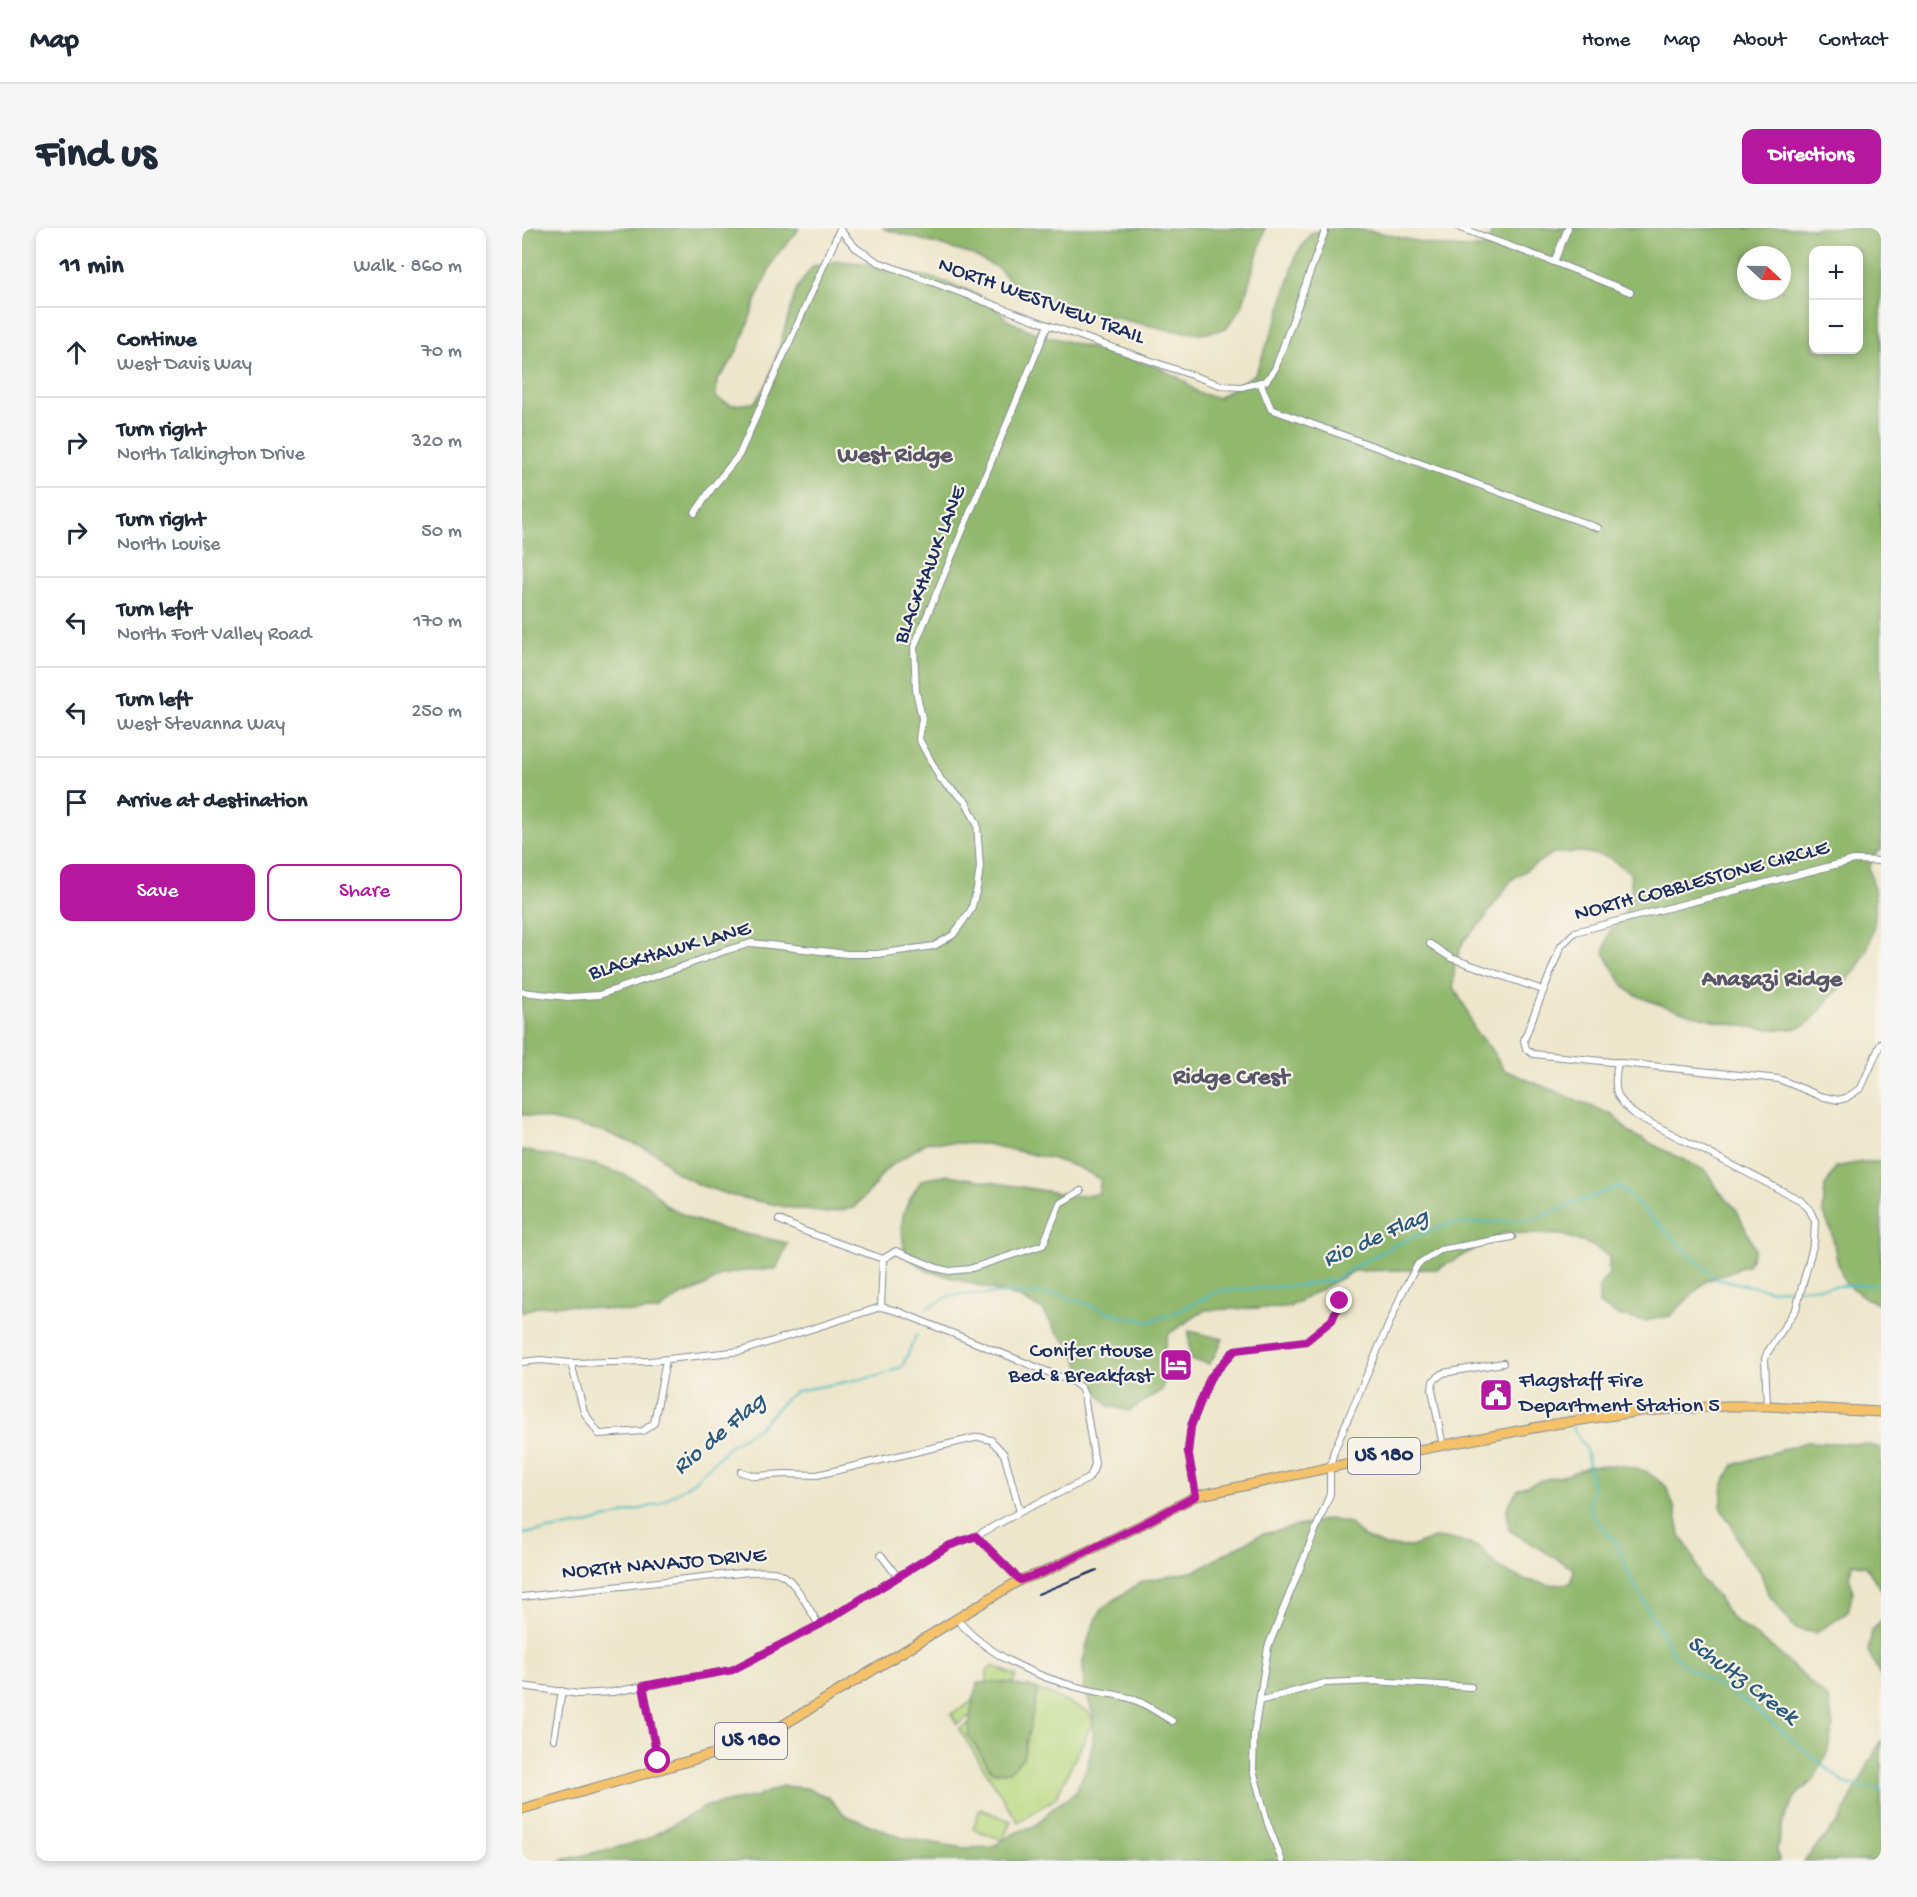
<!DOCTYPE html>
<meta charset="utf-8">
<style>
:root{--surface:#fff;--page:#f6f6f7;--text:#1f2937;--muted:#747a83;--line:#e0e1e3;--accent:#b5179e}
body{margin:0;font-family:"Gochi Hand",sans-serif;background:var(--page);color:var(--text)}
.controls{position:absolute;right:18px;top:18px;display:grid;overflow:hidden;border-radius:12px;box-shadow:0 3px 9px #0003}
.controls button{width:54px;height:54px;display:grid;place-items:center;padding:0;border:0;border-bottom:2px solid var(--line);background:var(--surface);color:var(--text);font:30px sans-serif}
.compass{position:absolute;left:1215px;top:18px;width:54px;height:54px;border-radius:50%;background:var(--surface);box-shadow:0 3px 9px #0003;rotate:112deg}
.stop{position:absolute;width:18px;height:18px;margin:-14px;border:4px solid #b5179e;border-radius:50%;background:#fff}
.stop.end{background:#b5179e;border-color:#fff;box-shadow:0 2px 6px #0008}
.list{margin:0;padding:0;list-style:none}
h2{display:flex;justify-content:space-between;align-items:center;height:78px;margin:0;padding:0 24px;font-size:26px}
h2 small{font-size:20px;font-weight:400;color:var(--muted)}
.list li{display:grid;grid-template-columns:39px 1fr auto;gap:18px;align-items:center;box-sizing:border-box;height:90px;padding:0 24px;border-top:2px solid var(--line)}
.list b{display:block;font-size:22px;white-space:nowrap}
.list p{margin:0;font-size:20px;white-space:nowrap;color:var(--muted)}
.list em{font-size:20px;font-style:normal;color:var(--muted)}
.actions{display:flex;gap:12px;padding:18px 24px}
.actions a{flex:1;padding:14px 0;border:2px solid var(--accent);border-radius:12px;text-align:center;font-size:21px;color:var(--accent)}
.actions .main{background:var(--accent);color:#fff}
.icon{flex:none;width:33px;height:33px;fill:none;stroke:currentColor;stroke-width:2;stroke-linecap:round;stroke-linejoin:round}
.map{position:relative;flex:none;width:1359px;height:1633px;overflow:hidden;border-radius:12px}
header{display:flex;align-items:center;gap:36px;box-sizing:border-box;height:84px;padding:0 30px;background:var(--surface);border-bottom:2px solid var(--line)}
header strong{font-size:28px}
nav{display:flex;gap:33px;margin-inline-start:auto;font-size:21px}
.intro{display:flex;align-items:center;justify-content:space-between;box-sizing:border-box;height:144px;padding:0 36px}
h1{margin:0;font-size:42px}
.button{padding:15px 27px;border-radius:12px;background:var(--accent);color:#fff;font-size:21px;font-weight:700}
main{display:flex;gap:36px;padding:0 36px}
aside{flex:1;background:var(--surface);border-radius:12px;box-shadow:0 3px 9px #0003}
.map>svg:first-child{display:block}
.green{fill:#b8d87f;stroke:#6a846e;stroke-width:1.5}
.forest{fill:#92b86e;stroke:#567466;stroke-width:1.5;fill-rule:evenodd}
.lines{fill:none;stroke-linecap:round;stroke-linejoin:round}
.stream{stroke:#4fbdc4;stroke-width:2}
.minor-casing{stroke:#848a94;stroke-width:8}
.primary-casing{stroke:#848a94;stroke-width:11}
.minor{stroke:#fff;stroke-width:6}
.primary{stroke:#f4c26a;stroke-width:9}
.rail{stroke:#1b2f5e;stroke-width:2}
.route{stroke:#b5179e;stroke-width:8}
.labels{text-anchor:middle;dominant-baseline:central;stroke-width:4.5;stroke-linejoin:round;paint-order:stroke}
.shield{fill:#f7f3e8;stroke:#5d6a87;stroke-width:1.5}
.shield-label{font-size:21px;font-weight:bold;fill:#1b2f5e}
.street-label{font-size:22px;fill:#1b2f5e;stroke:#f7f3e8}
.poi-label{font-size:22px;fill:#1b2f5e;stroke:#f7f3e8;text-anchor:end}
.neighbourhood-label{font-size:24px;font-weight:bold;fill:#575567;stroke:#f7f3e8}
.water-label{font-size:24px;font-style:italic;fill:#2b5a7d;stroke:#f7f3e8}
</style>
<header>
<strong>Map</strong>
<nav><a>Home</a><a>Map</a><a>About</a><a>Contact</a></nav>
</header>
<div class="intro"><h1>Find us</h1><a class="button">Directions</a></div>
<main>
<aside>
<h2>11 min<small>Walk · 860 m</small></h2>
<ul class="list">
<li><svg class="icon" aria-label="ahead" viewBox="0 0 24 24"><path d="M12 20V5M6 11l6-6 6 6"/></svg><div><b>Continue</b><p>West Davis Way</p></div><em>70 m</em></li>
<li><svg class="icon" aria-label="right" viewBox="0 0 24 24"><path d="M7 20v-9h11M14 6l5 5-5 5"/></svg><div><b>Turn right</b><p>North Talkington Drive</p></div><em>320 m</em></li>
<li><svg class="icon" aria-label="right" viewBox="0 0 24 24"><path d="M7 20v-9h11M14 6l5 5-5 5"/></svg><div><b>Turn right</b><p>North Louise</p></div><em>50 m</em></li>
<li><svg class="icon" aria-label="left" viewBox="0 0 24 24"><path d="M17 20v-9H6M10 6l-5 5 5 5"/></svg><div><b>Turn left</b><p>North Fort Valley Road</p></div><em>170 m</em></li>
<li><svg class="icon" aria-label="left" viewBox="0 0 24 24"><path d="M17 20v-9H6M10 6l-5 5 5 5"/></svg><div><b>Turn left</b><p>West Stevanna Way</p></div><em>250 m</em></li>
<li><svg class="icon" aria-label="arrive" viewBox="0 0 24 24"><path d="M6 21V4h12l-3 4 3 4H6"/></svg><div><b>Arrive at destination</b></div></li>
</ul>
<div class="actions"><a class="main">Save</a><a>Share</a></div>
</aside>
<div class="map">
<svg width="1359" height="1633" viewBox="0 0 1359 1633">
<rect width="100%" height="100%" fill="#f7f3e8"/>
<filter id="ink" filterUnits="userSpaceOnUse"><feTurbulence type="fractalNoise" baseFrequency=".0167" numOctaves="2"/><feDisplacementMap in="SourceGraphic" scale="12" xChannelSelector="R" yChannelSelector="G"/><feConvolveMatrix kernelMatrix="1 2 1 2 8 2 1 2 1" color-interpolation-filters="sRGB"/></filter>
<filter id="wash" filterUnits="userSpaceOnUse"><feTurbulence type="fractalNoise" baseFrequency=".008" numOctaves="4" result="noise"/><feDisplacementMap in="SourceGraphic" scale="24" xChannelSelector="R" yChannelSelector="G"/><feGaussianBlur stdDeviation="1.35" result="paint"/><feColorMatrix in="noise" values="0 0 0 0 0 0 0 0 0 0 0 0 0 0 0 0 0 1.4 0 .05"/><feComposite in="paint" operator="in"/></filter>
<g filter="url(#wash)">
<rect width="100%" height="100%" fill="#ede6ca"/>
<g class="green">
<path d="M471,1438L494,1448L488,1464L435,1496L429,1486C449,1474 467,1469 465,1443Z"/>
<polygon points="506,1457 567,1484 571,1494 533,1571 496,1594 437,1501"/>
<polygon points="458,1581 489,1593 481,1612 451,1601"/>
</g>
<g class="forest">
<path d="M0,0H277C271,12 261,18 254,28C250,35 247,42 244,49C225,86 225,120 195,152L194,170L210,177L232,175L247,153L275,60L291,38L316,33L347,36L414,51L443,61L468,74L485,92L511,104L636,139L661,152L676,165L696,170L733,146L756,90L774,27L789,5C798,3 808,0 817,0C868,1 912,25 965,19L971,0H1359V623L1354,624L1347,640C1358,674 1355,710 1335,740C1328,751 1316,761 1307,771C1301,778 1292,793 1283,797C1253,813 1135,781 1107,763C1099,757 1088,734 1082,725L1087,704L1101,690L1110,667L1108,645L1086,629L1060,624L1031,625L990,651L960,694L942,712L933,735L931,759L944,780L953,803L969,821L982,842L1091,887L1108,905L1184,943L1197,963L1214,981L1233,1021L1226,1037L1184,1053L1148,1088L1122,1093L1095,1087L1077,1076V1058L1087,1046V1028L1069,1017L1040,1007L981,1005L916,1041L832,1043L767,1079L683,1082L646,1106L641,1126L645,1141L640,1162L607,1183L587,1178L560,1144L551,1121L534,1103L521,1082L496,1069L404,1042L383,1027C377,991 379,982 400,952L426,947L554,968L576,966L579,952L560,941L531,931L464,916L405,914L364,941L349,962L331,980L305,985L274,981L207,967L178,957L153,944L136,926L81,903L0,886ZM1292,22H1336V122H1292ZM1224,27H1260V63H1224Z"/>
<polygon points="360,0 743,0 720,79 704,101 679,106 648,102 548,80 493,58 476,40 451,27"/>
<polygon points="0,922 74,937 103,947 128,960 145,978 170,991 200,1001 266,1015 254,1041 225,1042 200,1047 179,1060 156,1069 136,1083 107,1084 46,1077 17,1078 0,1085"/>
<polygon points="1340,934 1359,934 1359,1076 1345,1071 1323,1055 1315,1032 1310,1006 1301,983 1303,958 1314,939"/>
<polygon points="667,1103 701,1111 688,1136 668,1132"/>
<polygon points="1284,1214 1343,1216 1359,1220 1359,1362 1344,1338 1331,1335 1327,1348 1331,1363 1326,1384 1294,1405 1274,1401 1246,1366 1238,1343 1221,1325 1212,1301 1199,1281 1201,1256 1212,1237"/>
<polygon points="1097,1237 1123,1243 1144,1258 1153,1281 1158,1307 1171,1328 1179,1351 1196,1369 1209,1390 1251,1420 1307,1472 1311,1498 1305,1525 1292,1551 1274,1568 1261,1594 1255,1621 1257,1633 37,1633 121,1613 185,1578 236,1568 260,1558 284,1560 306,1569 323,1587 378,1609 442,1620 470,1619 491,1606 514,1597 532,1579 552,1566 565,1540 571,1513 571,1485 562,1461 561,1433 568,1405 580,1380 621,1353 673,1343 737,1307 807,1291 827,1295 842,1309 864,1318 889,1319 912,1310 936,1312 958,1320 975,1339 1001,1351 1027,1357 1049,1355 1052,1341 987,1302 985,1280 996,1261 1020,1252 1045,1247 1068,1238"/>
<polygon points="1359,1392 1359,1449 1346,1423 1350,1403"/>
<polygon points="483,1454 516,1462 501,1530 487,1544 470,1544 446,1507 449,1483 455,1455"/>
<polygon points="1359,1512 1359,1633 1282,1633 1318,1592"/>
</g>
<g class="lines">
<g class="stream">
<polyline points="404,1081 429,1067 489,1065 538,1067 602,1089 627,1094 655,1084 696,1063 781,1057 812,1052 834,1038 873,1017 904,1004 929,996 1010,992 1097,958 1194,1051 1248,1062 1359,1056"/>
<polyline points="1050,1199 1064,1221 1071,1261 1068,1272 1070,1287 1096,1317 1110,1353 1154,1430 1164,1439 1228,1477 1324,1556 1359,1562"/>
<polyline points="0,1306 61,1297 137,1276 171,1254 209,1217 238,1198 265,1170 275,1163 356,1148 380,1139 395,1106"/>
</g>
</g>
</g>
<g filter="url(#ink)">
<g class="lines">
<g class="minor-casing">
<g id="minor">
<polyline points="938,0 1032,34 1108,64"/>
<polyline points="318,2 334,20 356,34 526,97 701,158 719,159 744,153 753,141 804,0"/>
<polyline points="1032,34 1046,0"/>
<polyline points="738,154 749,181 1076,300"/>
<polyline points="173,285 190,260 217,227 318,1"/>
<polyline points="1359,633 1332,632 1053,704 1039,718 1002,812 1004,821 1011,826 1257,851 1298,868 1316,872 1324,870 1339,860 1359,815"/>
<polyline points="908,716 929,730 1021,762"/>
<polyline points="0,764 46,769 77,767 151,742 205,722 230,715 325,726 355,726 412,718 431,707 449,682 455,660 458,639 455,596 444,574 419,552 397,511 400,490 394,463 392,419 526,97"/>
<path d="M1096,834C1091,861 1092,871 1115,888L1278,972L1287,981L1293,993L1292,1014L1274,1081L1245,1125L1243,1131L1245,1178"/>
<polyline points="257,992 282,1003 361,1031"/>
<polyline points="359,1079 361,1031 374,1023 415,1040 427,1043 447,1041 521,1017 538,975 559,963"/>
<polyline points="0,1134 18,1132 49,1135 128,1133 219,1123 359,1079 375,1083 551,1154 559,1160 562,1167 573,1235 571,1243 566,1251 498,1284 454,1308 426,1318 297,1397 210,1442 91,1464 57,1466 0,1458"/>
<polyline points="49,1135 62,1184 77,1206 121,1203 132,1195 144,1132"/>
<polyline points="921,1218 910,1162 911,1153 921,1145 981,1135"/>
<polyline points="219,1244 233,1248 263,1246 295,1247 457,1209 469,1212 482,1226 498,1284"/>
<polyline points="674,1268 666,1223 669,1198 688,1150 713,1122 784,1113 810,1092 818,1073"/>
<polyline points="454,1308 498,1352"/>
<polyline points="359,1327 375,1348"/>
<path d="M0,1369L227,1344C236,1344 247,1342 256,1345C272,1349 288,1383 297,1397"/>
<path d="M434,1390C465,1428 516,1450 563,1461C579,1465 598,1466 613,1472C626,1477 638,1486 650,1493"/>
<polyline points="121,1458 136,1533"/>
<polyline points="737,1473 803,1455 851,1453 949,1459"/>
<polyline points="32,1511 40,1463"/>
<polyline points="760,1633 746,1596 731,1542 732,1505 746,1419 808,1266 808,1239 812,1223 882,1061 896,1036 918,1022 990,1009"/>
</g>
</g>
<g class="primary-casing">
<polyline id="primary" points="0,1581 208,1521 258,1499 498,1352 522,1344 617,1298 674,1268 833,1234 1033,1196 1119,1183 1205,1178 1245,1178 1359,1184"/>
</g>
<use href="#minor" class="minor"/>
<use href="#primary" class="primary"/>
<polyline class="rail" points="516,1366 575,1342"/>
</g>
</g>
<g class="lines" filter="url(#ink)">
<polyline class="route" points="136,1533 121,1458 210,1442 297,1397 426,1318 454,1308 498,1352 522,1344 617,1298 674,1268 666,1223 669,1198 688,1150 713,1122 784,1113 810,1092 818,1073"/>
</g>
<defs>
<g id="hotel-square" transform="scale(1.725)"><rect x="-9" y="-9" width="18" height="18" rx="4" fill="#b5179e" stroke="#f7f3e8"/><path d="M-6-4.5h1.5V1H6V5H4.5V3h-9V5H-6ZM-4 0a1.8 1.8 0 1 1 3.6 0ZM.5 0V-2.5h3Q6-2.5 6 0Z" fill="#fff"/></g>
<g id="civic-square" transform="scale(1.725)"><rect x="-9" y="-9" width="18" height="18" rx="4" fill="#b5179e" stroke="#f7f3e8"/><path d="M-.6-6.5H3V-4.5H.6V-3L4-1V1h2V6H-6V1h2V-1L-.6-3ZM-1.2 2.5V6h2.4V2.5Z" fill="#fff"/></g>
</defs>
<g fill-rule="evenodd">
<use href="#hotel-square" x="654" y="1137"/>
<use href="#civic-square" x="974" y="1167"/>
</g>
<g class="labels">
<g class="shield">
<rect x="826" y="1210" width="72" height="36" rx="4.5"/>
<rect x="193" y="1495" width="72" height="36" rx="4.5"/>
</g>
<g class="shield-label">
<text x="862" y="1228">US 180</text>
<text x="229" y="1513">US 180</text>
</g>
<g class="street-label">
<text transform="translate(519 74) rotate(20)">NORTH WESTVIEW TRAIL</text>
<text transform="translate(409 337) rotate(-69)">BLACKHAWK LANE</text>
<text transform="translate(1180 654) rotate(-15)">NORTH COBBLESTONE CIRCLE</text>
<text transform="translate(148 724) rotate(-16)">BLACKHAWK LANE</text>
<text transform="translate(142 1337) rotate(-5)">NORTH NAVAJO DRIVE</text>
</g>
<g class="poi-label">
<text x="631" y="1124">Conifer House<tspan x="631" dy="25">Bed &amp; Breakfast</tspan></text>
<text x="997" y="1154" text-anchor="start">Flagstaff Fire<tspan x="997" dy="25">Department Station 5</tspan></text>
</g>
<g class="neighbourhood-label">
<text x="373" y="228">West Ridge</text>
<text x="1250" y="752">Anasazi Ridge</text>
<text x="709" y="850">Ridge Crest</text>
</g>
<g class="water-label">
<text transform="translate(854 1011) rotate(-24)">Rio de Flag</text>
<text transform="translate(198 1207) rotate(-40)">Rio de Flag</text>
<text transform="translate(1220 1453) rotate(37)">Schultz Creek</text>
</g>
</g>
</svg>
<div class="controls">
<button>+</button>
<button>−</button>
</div>
<svg class="compass" viewBox="-18 -18 36 36"><path d="M0-13l5 13h-10z" fill="#e53935"/><path d="M0 13l5-13h-10z" fill="#747a83"/></svg>
<div class="stop" style="left:136px;top:1533px"></div>
<div class="stop end" style="left:818px;top:1073px"></div>
</div>
</main>
